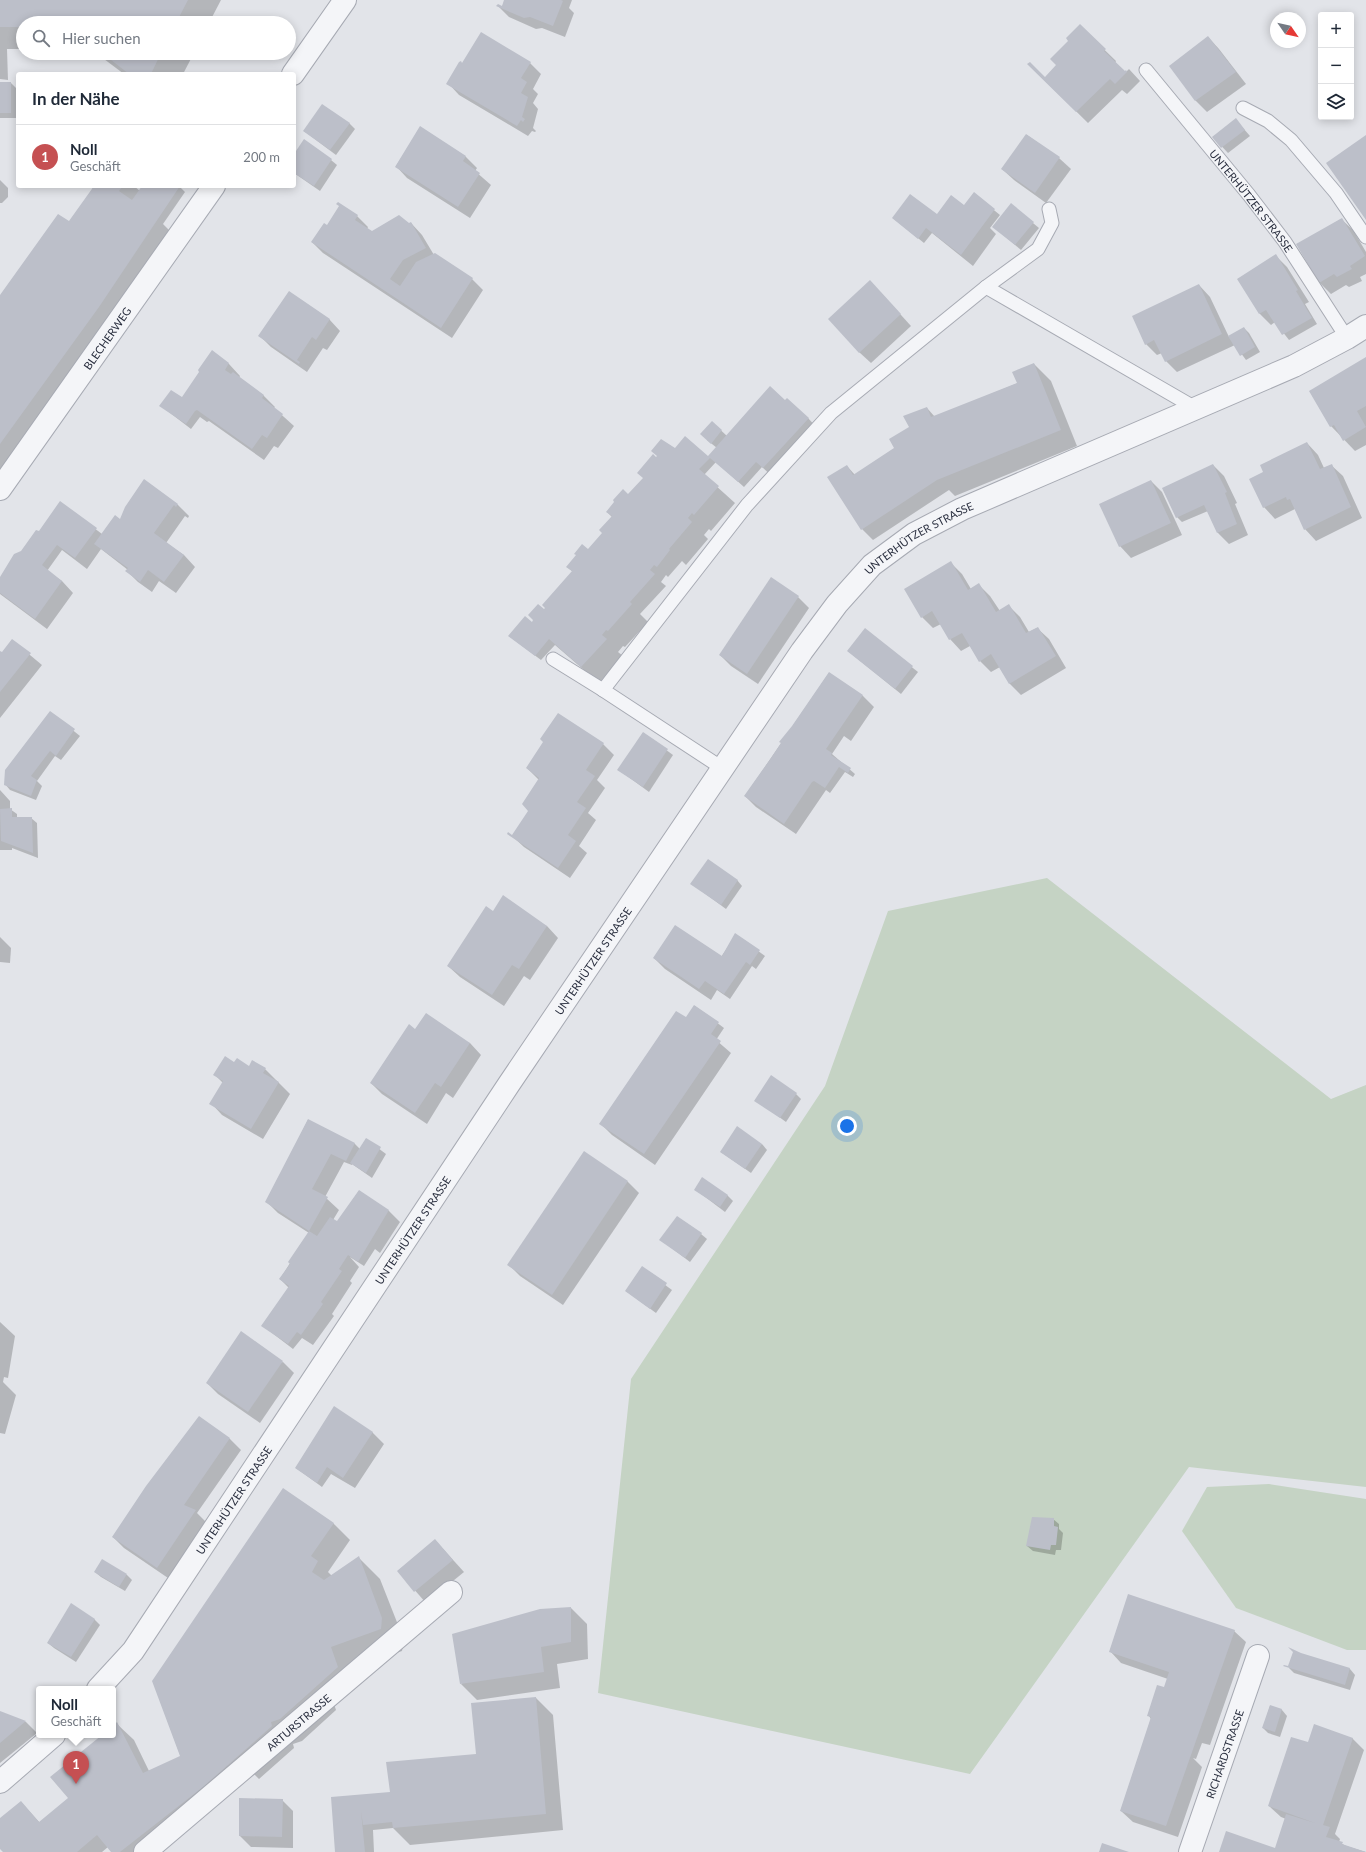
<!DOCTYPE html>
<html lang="de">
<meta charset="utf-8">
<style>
:root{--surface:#fff;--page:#f6f6f7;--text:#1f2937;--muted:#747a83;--line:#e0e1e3;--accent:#c55052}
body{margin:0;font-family:Lato,sans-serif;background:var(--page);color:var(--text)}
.controls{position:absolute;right:12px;top:12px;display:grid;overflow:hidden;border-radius:4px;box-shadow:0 2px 10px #0003}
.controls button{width:36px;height:36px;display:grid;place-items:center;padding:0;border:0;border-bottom:1px solid var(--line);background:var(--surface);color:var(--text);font:20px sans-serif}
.compass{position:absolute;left:1270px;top:12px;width:36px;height:36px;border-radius:50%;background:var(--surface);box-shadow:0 2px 10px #0003;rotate:124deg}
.you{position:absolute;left:847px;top:1126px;width:14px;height:14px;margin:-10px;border:3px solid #fff;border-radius:50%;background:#1a73e8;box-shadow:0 0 0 6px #1a73e833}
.badge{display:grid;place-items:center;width:26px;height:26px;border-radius:50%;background:var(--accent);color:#fff;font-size:13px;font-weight:700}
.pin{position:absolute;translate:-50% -33px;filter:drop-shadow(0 1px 2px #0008)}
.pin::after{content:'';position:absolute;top:21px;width:14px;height:12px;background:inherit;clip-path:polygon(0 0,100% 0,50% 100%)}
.popup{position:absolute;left:36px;top:1686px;width:80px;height:52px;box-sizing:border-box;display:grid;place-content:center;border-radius:4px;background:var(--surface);filter:drop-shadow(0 1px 3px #0005);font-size:13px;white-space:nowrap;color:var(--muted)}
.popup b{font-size:15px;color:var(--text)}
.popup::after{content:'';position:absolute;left:50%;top:100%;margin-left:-8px;border:8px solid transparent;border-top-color:var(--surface)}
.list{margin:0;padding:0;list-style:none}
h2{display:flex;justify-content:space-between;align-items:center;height:52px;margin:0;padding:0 16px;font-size:17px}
h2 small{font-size:13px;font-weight:400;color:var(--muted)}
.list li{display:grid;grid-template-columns:26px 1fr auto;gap:12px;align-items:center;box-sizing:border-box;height:64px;padding:0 16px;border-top:1px solid var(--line)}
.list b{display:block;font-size:15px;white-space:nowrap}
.list p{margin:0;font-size:13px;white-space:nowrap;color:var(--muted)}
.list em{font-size:13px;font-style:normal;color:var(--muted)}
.icon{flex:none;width:22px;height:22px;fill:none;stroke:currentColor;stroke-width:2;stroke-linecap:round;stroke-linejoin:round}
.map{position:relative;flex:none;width:1366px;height:1852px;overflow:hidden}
.search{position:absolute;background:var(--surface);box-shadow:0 2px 10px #0003;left:16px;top:16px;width:280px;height:44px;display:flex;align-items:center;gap:10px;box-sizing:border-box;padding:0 14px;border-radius:22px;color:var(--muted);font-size:15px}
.panel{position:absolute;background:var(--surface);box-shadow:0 2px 10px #0003;left:16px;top:72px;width:280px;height:116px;border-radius:4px}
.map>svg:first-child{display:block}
.green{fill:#c5d3c4}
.shadow{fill:#0003}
.building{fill:#bcbfc9}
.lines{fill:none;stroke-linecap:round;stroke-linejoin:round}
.service-casing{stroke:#a7aab3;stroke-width:15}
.minor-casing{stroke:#a7aab3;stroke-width:24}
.service{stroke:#f4f5f8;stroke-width:13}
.minor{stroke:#f4f5f8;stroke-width:22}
.labels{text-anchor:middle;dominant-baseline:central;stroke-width:3.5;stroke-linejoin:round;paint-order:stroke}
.street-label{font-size:11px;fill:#2b3040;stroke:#f1f3f7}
</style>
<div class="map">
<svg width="1366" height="1852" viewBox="0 0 1366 1852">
<rect width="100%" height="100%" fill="#e2e4e9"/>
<g class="green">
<polygon points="1047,878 1331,1099 1366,1085 1366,1487 1189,1467 970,1774 598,1693 631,1379 825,1086 888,911"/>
<polygon points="1269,1484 1366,1499 1366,1650 1347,1650 1236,1608 1182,1531 1207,1487"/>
</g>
<g class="shadow">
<polygon points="0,0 221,0 209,23 23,23 23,49 7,49 8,80 0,79"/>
<polygon points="505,0 572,0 569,8 574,13 565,37 542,28 536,29 509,17 498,6 502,7"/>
<polygon points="1080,26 1116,61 1115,63 1125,73 1129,69 1140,81 1127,94 1122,90 1088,123 1029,65 1045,79 1057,65 1069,41"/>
<polygon points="1208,37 1219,49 1246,84 1207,112 1196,101 1171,67"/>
<polygon points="96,53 194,53 183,74 124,74"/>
<polygon points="530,63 541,74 533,89 538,94 533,103 538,109 533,128 536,131 535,132 532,131 528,136 459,95 448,83 462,64"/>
<polygon points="0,83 11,83 16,88 16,118 0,118"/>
<polygon points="1236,120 1250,136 1228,153 1213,137"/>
<polygon points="349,123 355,129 336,155 304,131"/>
<polygon points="421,128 466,157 477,168 475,171 491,185 470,218 407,178 396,166"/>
<polygon points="1027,135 1059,158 1071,169 1046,203 1014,180 1002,169"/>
<polygon points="294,155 331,160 337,165 320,191 294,173"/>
<polygon points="0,180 8,188 8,197 2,203 0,203"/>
<polygon points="94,186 134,186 140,191 147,186 179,186 185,192 163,224 170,231 0,496 0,297 73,226"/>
<polygon points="974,194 1000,215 990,228 996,234 973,266 932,233 924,243 893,218 937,215 964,207"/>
<polygon points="1011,205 1039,228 1021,250 994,227"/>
<polygon points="357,216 368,227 367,229 372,232 411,223 422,235 434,255 472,279 483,290 452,338 323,253 312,242 328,226"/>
<polygon points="1341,219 1353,230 1366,252 1366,274 1360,277 1362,281 1349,287 1346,285 1331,294 1320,283 1298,245"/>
<polygon points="1276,256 1287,267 1309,302 1305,304 1317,324 1289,340 1275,322 1271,325 1260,314 1238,279"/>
<polygon points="1199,285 1210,297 1229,337 1244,328 1249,333 1260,352 1246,360 1235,345 1177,372 1166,361 1162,353 1157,355 1146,344"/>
<polygon points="881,293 911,326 871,363 859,352"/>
<polygon points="329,319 340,331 327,350 323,348 307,372 271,347 260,336"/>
<polygon points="212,352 229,364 240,376 239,378 263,395 275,407 274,408 294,426 278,448 274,446 264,460 209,421 207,422 200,417 191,429 161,406 183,399"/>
<polygon points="1366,358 1366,445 1355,451 1331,426"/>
<polygon points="1034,364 1051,381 1077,446 955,496 949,490 873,540 862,529 847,466 855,475 895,448 927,408 935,417 1018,383"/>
<polygon points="785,401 808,418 819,430 775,479 762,467 744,487 716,462 704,475 735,503 711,531 709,529 704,535 708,539 686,565 682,561 668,577 666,575 661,582 666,586 640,614 648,622 625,647 623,646 618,652 623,656 599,683 555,645 541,660 509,636 532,623 544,611 573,572 567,567 588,550 603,533 612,517 607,512 628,495 644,478 656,458 668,444 675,449 708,458 717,448 707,440 712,422 727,436"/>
<polygon points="1307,443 1318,455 1324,468 1331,465 1343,476 1362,518 1316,541 1305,529 1295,509 1275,519 1264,507 1264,472"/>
<polygon points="1213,465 1224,476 1237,503 1235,504 1248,535 1229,544 1218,533 1208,511 1182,522 1177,517"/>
<polygon points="144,481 178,505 189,516 188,518 185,516 166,543 184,555 195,567 176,593 159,581 152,592 138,582 127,571 128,570 101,549 87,569 62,550 47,571 62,581 73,593 47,629 0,594 0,579 22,551 42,536 61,503 102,534 121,521"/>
<polygon points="1151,481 1162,492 1182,535 1131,558 1120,546 1101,504"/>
<polygon points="951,563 962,574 971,589 979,585 990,596 1000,611 1009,606 1020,617 1029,632 1037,628 1049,639 1066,668 1021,695 1010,684 1000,667 991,672 980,661 970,646 961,651 950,639 941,624 933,628 922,617"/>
<polygon points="798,597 809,608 758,684 731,666 720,655"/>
<polygon points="865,630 918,672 901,694 848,651"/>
<polygon points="12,640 42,665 0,718 0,653 2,654"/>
<polygon points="829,673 863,696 874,707 851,741 844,736 832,754 855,774 853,777 845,772 830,793 826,790 796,834 756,807 745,796"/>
<polygon points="50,712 80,736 61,760 55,756 37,781 42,786 36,800 10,790 5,784"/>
<polygon points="643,733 673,755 649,792 619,770"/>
<polygon points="603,744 614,755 597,780 605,788 588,813 596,820 579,846 587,853 570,878 524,847 512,836 530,811 539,780 527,768"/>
<polygon points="0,790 10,801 10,809 17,814 17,818 31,818 37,823 38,858 12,848 12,850 0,850"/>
<polygon points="737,880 742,886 726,909 692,884"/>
<polygon points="493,912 547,926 558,938 530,980 524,976 504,1006 460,977 448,966"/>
<polygon points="736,935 765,956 756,969 752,966 730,999 717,990 711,1000 665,969 654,958 721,957"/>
<polygon points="0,937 11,948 10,963 0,962"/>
<polygon points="695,1006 724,1028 716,1040 731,1053 655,1165 612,1135 601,1124 691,1022"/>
<polygon points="415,1030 470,1043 481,1055 453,1098 446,1093 427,1124 382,1094 371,1083"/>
<polygon points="235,1064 265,1069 290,1094 263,1139 222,1115 211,1103 223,1083 215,1075"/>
<polygon points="796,1094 801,1099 786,1122 756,1100"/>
<polygon points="308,1120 355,1144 360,1149 366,1139 386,1154 372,1178 352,1164 352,1165 344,1162 325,1197 339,1210 333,1220 337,1223 359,1191 389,1211 400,1222 380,1253 375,1249 364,1266 350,1257 359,1267 350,1281 352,1283 332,1314 334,1316 313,1345 302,1338 293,1349 263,1326 289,1288 280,1279 309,1233 278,1213 267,1202"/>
<polygon points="762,1144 767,1150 751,1173 721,1152"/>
<polygon points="584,1153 628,1182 639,1193 563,1305 520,1276 509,1265"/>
<polygon points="696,1190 727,1195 733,1201 725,1212"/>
<polygon points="701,1234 707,1239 690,1262 661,1240"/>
<polygon points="642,1268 672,1290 656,1313 626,1291"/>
<polygon points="0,1322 15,1336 8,1378 4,1377 3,1382 16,1395 5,1434 0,1433"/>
<polygon points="283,1362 294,1373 260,1423 218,1394 207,1383"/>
<polygon points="199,1418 230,1439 241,1450 197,1513 206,1522 168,1578 124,1548 113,1537"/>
<polygon points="372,1432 384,1444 355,1488 331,1474 322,1487 296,1468"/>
<polygon points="1053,1519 1059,1524 1059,1529 1063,1533 1061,1550 1056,1550 1055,1555 1033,1551 1027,1546"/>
<polygon points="333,1523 350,1540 328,1572 332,1576 359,1558 380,1579 404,1640 402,1651 343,1672 328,1686 336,1710 302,1741 293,1744 294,1748 259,1779 247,1767 158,1852 112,1852 108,1847 102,1852 4,1852 0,1847 0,1820 21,1802 40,1823 69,1799 103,1735 113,1735 113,1727 117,1724 134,1740 149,1771 182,1760 153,1681"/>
<polygon points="435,1540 464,1572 426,1603 398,1571"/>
<polygon points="95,1572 127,1575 132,1580 125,1591 101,1577"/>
<polygon points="571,1608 587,1624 588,1659 557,1664 560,1688 477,1700 461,1684"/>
<polygon points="94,1619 100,1625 76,1662 54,1648 48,1643"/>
<polygon points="1234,1631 1246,1642 1210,1745 1202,1743 1196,1759 1193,1758 1202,1767 1178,1837 1133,1822 1121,1811 1151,1719 1149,1716 1165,1688 1168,1679 1121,1663 1110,1651"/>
<polygon points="1294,1652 1350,1669 1355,1675 1350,1690 1294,1673 1289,1668"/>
<polygon points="536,1698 553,1715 563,1830 410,1845 393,1828 373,1830 374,1852 336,1852 332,1798 390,1793 477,1755"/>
<polygon points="1270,1706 1282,1710 1287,1716 1280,1737 1268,1733 1263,1728"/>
<polygon points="0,1712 26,1722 37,1733 0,1763"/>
<polygon points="1352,1738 1364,1750 1335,1834 1340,1839 1339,1842 1346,1846 1366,1852 1220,1852 1276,1849 1286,1819 1281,1817 1269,1806 1309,1744"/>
<polygon points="282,1800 293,1811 293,1848 251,1847 240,1836"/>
</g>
<g class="building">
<polygon points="0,0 188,0 176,23 23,23 23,27 0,27"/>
<polygon points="504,0 561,0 563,1 553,26 530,17 524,18 496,6 498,4 502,6"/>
<polygon points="1080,24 1106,49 1104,51 1125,71 1126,70 1127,72 1115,84 1110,79 1076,112 1027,64 1030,62 1045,77 1056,65 1050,59 1068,41 1066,38"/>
<polygon points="481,32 531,62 521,78 527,82 521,93 528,97 522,117 525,119 523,122 521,120 517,126 446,84 459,62 461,61 462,63"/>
<polygon points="1208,36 1236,72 1195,101 1169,66"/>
<polygon points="102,53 161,53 151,74 129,74"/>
<rect x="0" y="82" width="11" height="31"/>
<polygon points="322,104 350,123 330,150 303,131"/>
<polygon points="1236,118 1245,130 1221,148 1212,137"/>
<polygon points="420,126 466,156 463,161 480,173 458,207 395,167"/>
<polygon points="1026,134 1060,157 1035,193 1001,169"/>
<polygon points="1366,135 1366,220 1326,163"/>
<polygon points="304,139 332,159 314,186 294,173 294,154"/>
<polygon points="94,186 123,186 119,191 132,200 142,186 180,186 99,307 0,444 0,295 58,214 69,221"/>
<polygon points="974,192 995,209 961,255 926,228 918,239 892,218 910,194 937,214 951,195 964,205"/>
<polygon points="338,202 358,215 355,220 372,231 399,215 409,223 411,222 426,248 403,260 390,279 400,286 416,262 435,253 473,278 441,328 311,242 324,223 327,225 339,206 336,204"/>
<polygon points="1011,203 1034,222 1015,245 992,227"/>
<polygon points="1342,218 1365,256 1350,266 1352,269 1337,277 1334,274 1319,283 1296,244"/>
<polygon points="1276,254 1298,290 1296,291 1312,318 1282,335 1266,310 1259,314 1237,279"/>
<polygon points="870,280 901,314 859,353 828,319"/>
<polygon points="1199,284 1222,334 1165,362 1154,340 1145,345 1132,316"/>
<polygon points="289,291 330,319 316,340 312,337 297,360 300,362 299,364 258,336"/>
<polygon points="1244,327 1255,347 1240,356 1228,336"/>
<polygon points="212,350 229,363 225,370 231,374 233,372 264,395 262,398 283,414 267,438 262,435 252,449 197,410 195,411 186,424 159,406 171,390 182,397 199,372 198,370"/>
<polygon points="1366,357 1366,406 1357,411 1366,427 1343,441 1334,425 1330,427 1309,391"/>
<polygon points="1034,363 1061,430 937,480 861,530 827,477 847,465 853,475 894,448 889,439 909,427 903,416 927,407 931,417 1017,383 1012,372"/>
<polygon points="770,386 785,400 787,398 809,418 763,468 756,462 738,482 710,458 699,469 719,486 694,515 692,513 688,518 692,522 669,549 670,550 657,567 654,565 650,570 655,574 630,602 632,604 608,631 606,630 602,635 607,639 581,667 549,639 535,656 508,636 525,616 532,622 533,620 528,615 538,604 544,609 545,608 542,605 572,571 566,567 576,555 574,554 582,544 588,549 602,533 599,530 612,516 606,512 614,502 613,500 623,489 628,494 643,478 637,473 653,454 656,457 657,456 651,451 661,439 675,448 685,436 708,456"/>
<polygon points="712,421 722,430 711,444 700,434"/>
<polygon points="1307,442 1320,469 1332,464 1351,507 1304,530 1290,499 1287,500 1286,497 1263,508 1249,479 1263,472 1260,465"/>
<polygon points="1213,464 1227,492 1225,493 1237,524 1217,533 1204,505 1176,518 1162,488"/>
<polygon points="144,479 178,504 176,507 174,505 154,533 184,555 164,582 148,570 140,582 125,571 128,568 94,544 115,515 120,519 125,507"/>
<polygon points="1151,480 1171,523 1119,547 1099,504"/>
<polygon points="60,501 97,528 75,558 57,545 42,565 62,581 35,619 0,593 0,577 14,554 21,551 36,530 39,531"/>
<polygon points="951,561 968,590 979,583 996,612 1009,604 1026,633 1038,627 1056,656 1009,684 991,654 979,662 962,633 949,640 932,611 921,618 904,589"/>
<polygon points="771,577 799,596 747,674 719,655"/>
<polygon points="865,628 913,666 895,689 847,651"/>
<polygon points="12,639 31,653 0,692 0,651 2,652"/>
<polygon points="829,672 863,695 826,749 832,753 831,755 851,768 848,773 839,767 825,788 814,781 812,782 784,824 744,796 771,758 781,743 779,742 792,726"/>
<polygon points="50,711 75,729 56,756 50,751 31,776 37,780 31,796 4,785 5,770"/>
<polygon points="558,713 604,743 586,770 595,776 577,802 586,808 568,835 576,841 558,868 507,834 508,832 512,835 528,811 522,804 539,778 526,768 543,742 540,739"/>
<polygon points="643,732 668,749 643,787 617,770"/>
<polygon points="12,808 12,817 32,817 33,853 1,841 0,809"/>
<polygon points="708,859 738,880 721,905 690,884"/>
<polygon points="503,895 547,926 519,969 512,965 492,995 447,966 486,906 493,911"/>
<polygon points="675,925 722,956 735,933 760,950 750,965 746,962 724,994 705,981 699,989 653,958"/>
<polygon points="694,1005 719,1022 711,1034 721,1041 644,1154 599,1124 676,1011 686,1017"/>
<polygon points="426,1013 470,1043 441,1087 435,1083 415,1113 370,1083 409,1024 415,1029"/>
<polygon points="225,1056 234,1062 237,1058 249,1066 252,1060 266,1068 263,1073 279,1082 251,1129 209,1104 223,1081 213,1075"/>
<polygon points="771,1075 797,1093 780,1118 754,1101"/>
<polygon points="308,1119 355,1143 346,1161 331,1154 312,1189 328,1197 309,1231 265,1202"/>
<polygon points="737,1126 762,1144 745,1169 720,1152"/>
<polygon points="366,1138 381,1147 366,1173 350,1163"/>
<polygon points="584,1151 628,1181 552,1295 507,1265"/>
<polygon points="702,1177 728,1195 720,1207 694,1190"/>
<polygon points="359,1190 389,1210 358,1262 348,1255 339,1269 342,1271 321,1302 323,1304 301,1335 297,1332 288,1344 261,1326 289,1286 279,1279 290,1264 288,1262 309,1231 317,1236 330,1217 337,1221"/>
<polygon points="677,1216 702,1233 685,1258 659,1240"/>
<polygon points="642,1266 667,1283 650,1309 625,1291"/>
<polygon points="241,1331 283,1361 248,1412 206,1383"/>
<polygon points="334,1406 373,1432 343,1478 327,1467 317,1483 295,1468"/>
<polygon points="199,1416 230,1438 184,1505 196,1510 157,1568 112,1537 146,1486"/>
<polygon points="283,1488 334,1523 311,1556 318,1561 312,1572 324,1580 359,1556 382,1618 381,1629 331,1647 338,1667 280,1719 271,1722 272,1726 203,1787 120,1852 111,1852 97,1835 77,1852 3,1852 0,1849 0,1818 21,1801 39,1822 68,1798 50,1777 102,1735 113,1735 113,1726 117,1722 143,1773 180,1756 152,1681"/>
<polygon points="1032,1517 1054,1518 1054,1526 1058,1527 1056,1545 1051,1545 1050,1550 1026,1546"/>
<polygon points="435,1539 453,1560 414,1592 397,1571"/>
<polygon points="102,1559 127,1574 119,1587 94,1572"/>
<polygon points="1128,1594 1235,1630 1166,1826 1120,1811 1151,1717 1147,1716 1157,1685 1164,1687 1169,1672 1109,1652"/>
<polygon points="71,1603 95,1619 71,1657 47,1643"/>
<polygon points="571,1607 571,1642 541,1647 544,1672 460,1684 452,1634 540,1609"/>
<polygon points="1288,1647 1301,1653 1350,1668 1345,1685 1283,1666 1284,1665 1288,1666 1293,1652"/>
<polygon points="536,1697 546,1814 393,1828 392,1822 363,1825 361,1811 365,1852 335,1852 331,1797 390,1792 386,1762 476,1754 471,1703"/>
<polygon points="1270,1705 1282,1709 1275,1732 1262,1728"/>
<polygon points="0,1711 26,1721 0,1743"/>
<polygon points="1314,1724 1353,1738 1323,1825 1330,1827 1326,1837 1343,1842 1342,1844 1366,1852 1219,1852 1226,1831 1275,1848 1286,1814 1315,1823 1268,1806 1291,1737 1308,1742"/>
<polygon points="239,1798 283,1799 282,1837 239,1836"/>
<polygon points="1102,1843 1129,1852 1099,1852"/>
</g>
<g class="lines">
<g class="service-casing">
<g id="service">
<path id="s1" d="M1146,70L1249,195L1285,242L1347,338"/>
<polyline points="1243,108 1268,121 1291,140 1336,193 1366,237"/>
<polyline points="986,287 1197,409"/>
<polyline points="553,659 603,690 722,768"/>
<polyline points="603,690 747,505 831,413 986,287 1038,249 1052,223 1049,209"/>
</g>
</g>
<g class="minor-casing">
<g id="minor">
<polyline points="293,74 345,0"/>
<path id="s2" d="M0,489L214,186"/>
<path id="s3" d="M98,1689L133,1651L509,1084L802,651L837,604L872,565L914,534L962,509L1294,366L1347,338L1366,326"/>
<polyline points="0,1782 54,1735"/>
<path id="s4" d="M145,1852L451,1592"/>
<path id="s5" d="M1190,1852L1258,1656"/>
</g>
</g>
<use href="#service" class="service"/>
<use href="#minor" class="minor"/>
</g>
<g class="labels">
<g class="street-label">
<text stroke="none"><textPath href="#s1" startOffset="168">UNTERHÜTZER STRASSE</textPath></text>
<text stroke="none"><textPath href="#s2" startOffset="185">BLECHERWEG</textPath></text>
<text stroke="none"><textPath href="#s3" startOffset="1420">UNTERHÜTZER STRASSE</textPath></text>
<text stroke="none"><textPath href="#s3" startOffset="881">UNTERHÜTZER STRASSE</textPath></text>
<text stroke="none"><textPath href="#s3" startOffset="557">UNTERHÜTZER STRASSE</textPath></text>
<text stroke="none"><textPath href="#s3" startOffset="233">UNTERHÜTZER STRASSE</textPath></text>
<text stroke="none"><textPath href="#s4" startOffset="201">ARTURSTRASSE</textPath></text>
<text stroke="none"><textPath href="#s5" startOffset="104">RICHARDSTRASSE</textPath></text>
</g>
</g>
</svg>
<div class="controls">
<button>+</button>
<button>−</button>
<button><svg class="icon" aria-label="layers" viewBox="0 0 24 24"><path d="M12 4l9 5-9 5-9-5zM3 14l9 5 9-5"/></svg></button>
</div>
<svg class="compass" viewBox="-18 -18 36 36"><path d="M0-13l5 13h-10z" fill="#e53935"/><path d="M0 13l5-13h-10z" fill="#747a83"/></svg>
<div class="you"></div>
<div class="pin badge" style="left:76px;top:1784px">1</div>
<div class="popup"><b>Noll</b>Geschäft</div>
<div class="search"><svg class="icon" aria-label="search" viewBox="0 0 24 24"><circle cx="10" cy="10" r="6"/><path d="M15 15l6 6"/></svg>Hier suchen</div>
<section class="panel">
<h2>In der Nähe<small></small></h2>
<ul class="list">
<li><span class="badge">1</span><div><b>Noll</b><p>Geschäft</p></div><em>200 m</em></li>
</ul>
</section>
</div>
